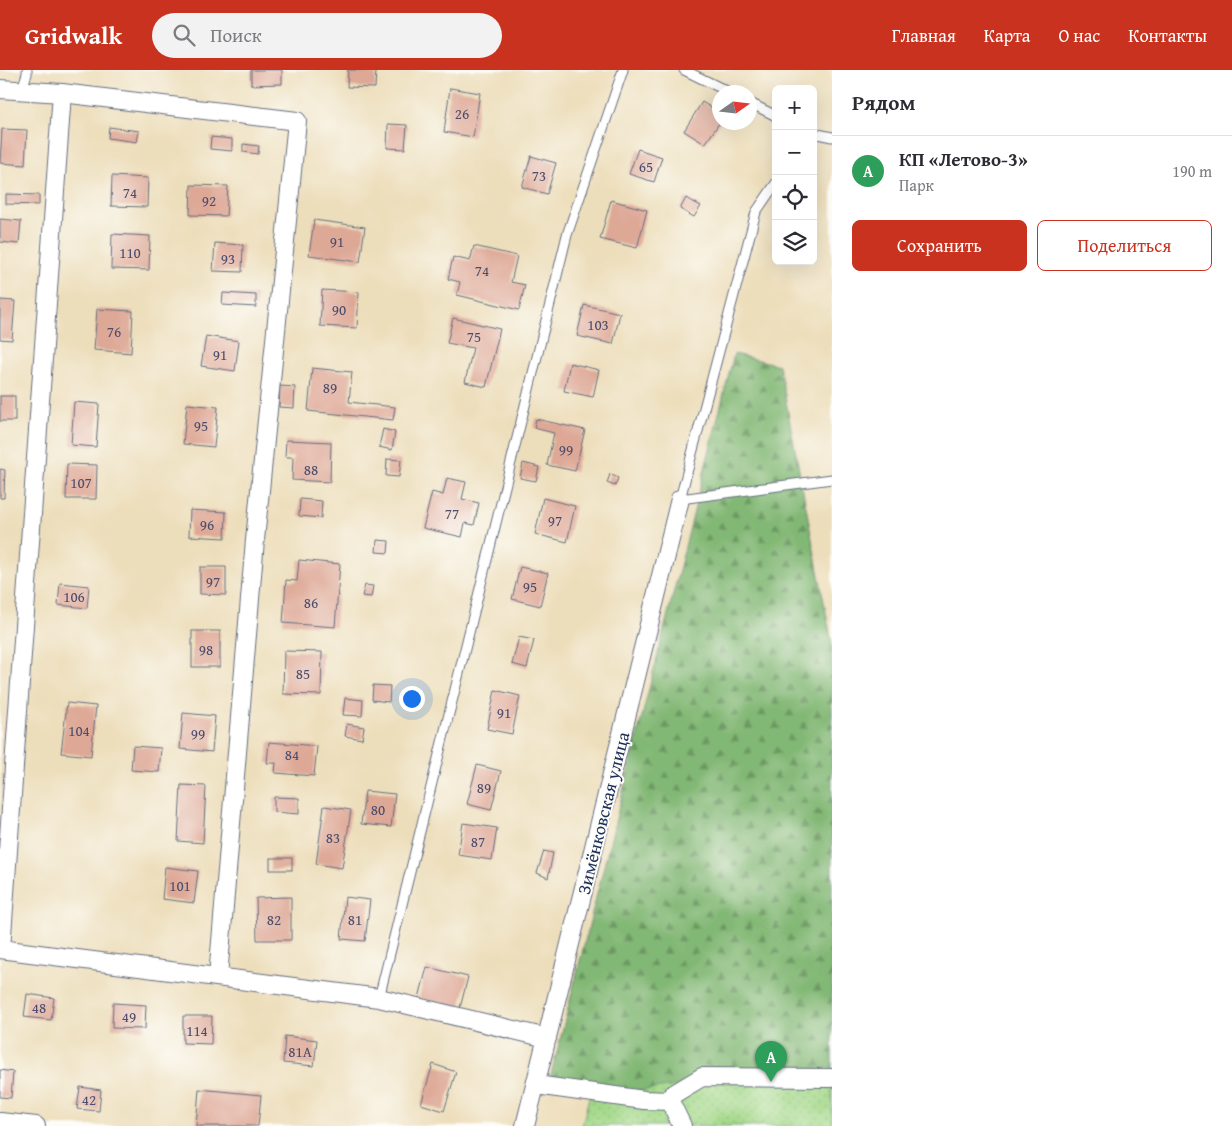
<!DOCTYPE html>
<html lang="ru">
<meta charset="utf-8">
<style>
:root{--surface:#fff;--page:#f2f2f3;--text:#2b2b33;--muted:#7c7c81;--line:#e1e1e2;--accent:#c8321e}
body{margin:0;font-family:"Gentium Book Plus",serif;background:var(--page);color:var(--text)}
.controls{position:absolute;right:15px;top:15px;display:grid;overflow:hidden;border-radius:8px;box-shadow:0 5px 20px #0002}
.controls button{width:45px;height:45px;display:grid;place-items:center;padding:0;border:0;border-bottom:1px solid var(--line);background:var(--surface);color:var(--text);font:25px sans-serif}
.compass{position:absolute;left:712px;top:15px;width:45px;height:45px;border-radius:50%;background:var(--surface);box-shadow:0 5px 20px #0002;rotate:76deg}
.you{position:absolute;left:411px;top:628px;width:18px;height:18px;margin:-12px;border:4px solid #fff;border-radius:50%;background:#1a73e8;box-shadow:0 0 0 8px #1a73e833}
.badge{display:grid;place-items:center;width:32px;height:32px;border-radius:50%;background:var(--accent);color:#fff;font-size:16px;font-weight:700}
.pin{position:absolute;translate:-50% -41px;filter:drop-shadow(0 1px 2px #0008)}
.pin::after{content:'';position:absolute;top:26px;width:18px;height:15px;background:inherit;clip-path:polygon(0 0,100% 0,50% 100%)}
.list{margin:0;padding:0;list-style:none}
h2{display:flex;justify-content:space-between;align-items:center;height:65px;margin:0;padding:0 20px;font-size:21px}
h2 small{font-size:16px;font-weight:400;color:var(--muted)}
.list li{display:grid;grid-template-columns:32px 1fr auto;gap:15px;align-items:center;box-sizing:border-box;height:70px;padding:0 20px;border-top:1px solid var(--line)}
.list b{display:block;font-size:19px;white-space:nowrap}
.list p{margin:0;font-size:16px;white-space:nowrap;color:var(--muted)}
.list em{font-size:16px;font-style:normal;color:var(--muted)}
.actions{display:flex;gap:10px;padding:15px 20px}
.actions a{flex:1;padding:11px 0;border:1px solid var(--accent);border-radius:8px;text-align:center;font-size:18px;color:var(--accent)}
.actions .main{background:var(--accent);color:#fff}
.icon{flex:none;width:28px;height:28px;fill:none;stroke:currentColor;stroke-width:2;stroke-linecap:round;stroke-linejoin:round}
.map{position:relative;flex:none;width:832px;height:1056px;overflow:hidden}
header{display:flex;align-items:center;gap:30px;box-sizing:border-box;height:70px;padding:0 25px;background:var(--accent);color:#fff}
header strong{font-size:24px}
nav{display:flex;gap:28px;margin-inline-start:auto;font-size:18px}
.search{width:350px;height:45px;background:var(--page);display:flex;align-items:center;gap:12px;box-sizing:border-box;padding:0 18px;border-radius:28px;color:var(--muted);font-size:19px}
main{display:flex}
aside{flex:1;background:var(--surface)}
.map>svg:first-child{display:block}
.forest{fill:url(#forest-firs);stroke:#4e7469}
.garden{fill:url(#garden-dots);stroke:#5f8473}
.building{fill:#dea896}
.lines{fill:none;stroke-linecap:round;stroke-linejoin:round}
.service-casing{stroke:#646c7f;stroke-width:11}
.minor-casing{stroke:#646c7f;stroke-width:20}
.service{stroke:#fff;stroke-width:9}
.minor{stroke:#fff;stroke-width:18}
.labels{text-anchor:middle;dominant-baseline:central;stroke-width:4;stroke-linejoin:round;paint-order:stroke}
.number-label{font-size:15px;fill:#4c4d6c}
.street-label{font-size:18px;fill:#1b2f5e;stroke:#fdfcf7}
</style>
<header>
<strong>Gridwalk</strong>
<div class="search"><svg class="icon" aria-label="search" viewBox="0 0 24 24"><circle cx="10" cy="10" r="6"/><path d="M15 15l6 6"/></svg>Поиск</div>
<nav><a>Главная</a><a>Карта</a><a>О нас</a><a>Контакты</a></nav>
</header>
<main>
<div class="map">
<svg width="832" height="1056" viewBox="0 0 832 1056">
<defs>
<pattern id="forest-firs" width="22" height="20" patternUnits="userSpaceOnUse" patternTransform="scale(1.25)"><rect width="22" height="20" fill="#82b874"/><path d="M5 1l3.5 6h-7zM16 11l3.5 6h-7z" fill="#6a9662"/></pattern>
<pattern id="garden-dots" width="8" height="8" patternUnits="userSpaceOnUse" patternTransform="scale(1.25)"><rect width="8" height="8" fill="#a3d888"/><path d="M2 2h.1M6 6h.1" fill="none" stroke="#8cba78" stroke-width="1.8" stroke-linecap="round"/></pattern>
</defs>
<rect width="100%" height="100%" fill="#fdfcf7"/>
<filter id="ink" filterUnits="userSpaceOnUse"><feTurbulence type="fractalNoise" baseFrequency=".02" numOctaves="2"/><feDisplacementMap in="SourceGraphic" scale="10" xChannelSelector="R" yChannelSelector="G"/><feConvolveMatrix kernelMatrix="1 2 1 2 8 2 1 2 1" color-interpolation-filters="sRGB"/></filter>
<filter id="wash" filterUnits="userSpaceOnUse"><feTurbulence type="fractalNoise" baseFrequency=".0096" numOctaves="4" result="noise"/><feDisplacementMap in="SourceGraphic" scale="20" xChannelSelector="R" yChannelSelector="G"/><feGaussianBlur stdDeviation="1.12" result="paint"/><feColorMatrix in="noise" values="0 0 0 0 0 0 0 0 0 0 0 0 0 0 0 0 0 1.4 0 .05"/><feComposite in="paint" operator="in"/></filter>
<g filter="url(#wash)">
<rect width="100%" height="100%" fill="#eddebb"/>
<polygon class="forest" points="734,284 779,295 832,574 832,1010 647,1030 550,1009"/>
<polygon class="garden" points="832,997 832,1056 582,1056 589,1027"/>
<g id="blocks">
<g class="building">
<polygon points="251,0 282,0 282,14 251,15"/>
<polygon points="348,0 376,0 375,18 347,17"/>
<polygon points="450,18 480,23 473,67 444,62"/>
<polygon points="702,32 720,43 720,52 705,74 684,61"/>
<polygon points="388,54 407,55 405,79 387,78"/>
<polygon points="109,57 139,61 137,72 108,68"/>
<polygon points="2,59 27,60 25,95 0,93"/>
<polygon points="211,67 232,69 232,81 210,79"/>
<polygon points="243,74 259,76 258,84 243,82"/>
<polygon points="638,79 662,87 654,112 629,104"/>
<polygon points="531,86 556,93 547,124 522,117"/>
<polygon points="112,106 148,108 147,137 111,136"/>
<polygon points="191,115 228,116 226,146 190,145"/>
<polygon points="6,124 39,125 39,135 6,134"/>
<polygon points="686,128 701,136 694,147 680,139"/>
<polygon points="611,130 647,140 637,178 600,169"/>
<polygon points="0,149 21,151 19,174 0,172"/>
<polygon points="314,150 365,157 360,192 309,185"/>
<polygon points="112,164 150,166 149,200 111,199"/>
<polygon points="215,173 243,175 242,202 213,201"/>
<polygon points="474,176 517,186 511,212 525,215 519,240 457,225 460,212 448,209 453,187 470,191"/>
<polygon points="322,220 359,222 357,258 320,256"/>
<polygon points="223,223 256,225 256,237 222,235"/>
<polygon points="0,230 15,231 12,270 0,269"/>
<polygon points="584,235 620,243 613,274 577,266"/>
<polygon points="97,239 133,241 131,283 94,280"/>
<polygon points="453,248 500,259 486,317 465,312 473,278 447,273"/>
<polygon points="206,266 239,271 235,301 201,296"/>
<polygon points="570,293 599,300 593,327 564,321"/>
<polygon points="312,298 352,302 349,332 395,337 393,350 308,341"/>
<polygon points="280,316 295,317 294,338 279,337"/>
<rect x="0" y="326" width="15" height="25"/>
<polygon points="74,332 99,334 96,377 71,375"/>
<polygon points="187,334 218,337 214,377 183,374"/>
<polygon points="536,349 585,360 575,401 547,395 554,363 534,358"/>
<polygon points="383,359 395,362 392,380 379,377"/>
<polygon points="286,370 331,372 330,412 292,410 293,387 285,387"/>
<polygon points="387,389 401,390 399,407 386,406"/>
<polygon points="523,393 539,397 536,411 520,408"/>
<polygon points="67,394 97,395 96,429 66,429"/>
<polygon points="0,399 5,400 4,428 0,428"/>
<polygon points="610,404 618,408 615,416 607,413"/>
<polygon points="447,408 466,412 462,429 479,433 474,455 465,453 462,467 423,458 432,422 443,425"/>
<polygon points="543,428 575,436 567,472 535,464"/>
<polygon points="300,429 322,431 321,448 299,446"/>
<polygon points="190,440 226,442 225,468 189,466"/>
<polygon points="377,470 389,471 388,483 376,482"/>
<polygon points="299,490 340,494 335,557 283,553 286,510 297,511"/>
<polygon points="200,497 226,497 226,525 200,524"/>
<polygon points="520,497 548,503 540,536 512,529"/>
<polygon points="60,513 89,516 87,538 58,535"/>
<polygon points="365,515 373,516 371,527 362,526"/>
<rect x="192" y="561" width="28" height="36"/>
<polygon points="519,567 534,570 527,598 512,594"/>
<polygon points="284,581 322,582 321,625 283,624"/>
<polygon points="373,615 390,616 389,632 372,630"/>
<polygon points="495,620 520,626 512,664 487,659"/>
<polygon points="345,628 363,630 362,646 343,645"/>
<polygon points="67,633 96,636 91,686 61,683"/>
<polygon points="183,643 215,646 212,682 180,679"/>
<polygon points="347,654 364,657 362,669 345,666"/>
<polygon points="269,672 317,676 314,706 275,703 276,693 267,693"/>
<polygon points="133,676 161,678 159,702 131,700"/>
<polygon points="477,695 501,701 491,740 467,734"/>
<polygon points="181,715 206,716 203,773 178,771"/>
<polygon points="365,721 395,724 391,757 361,754"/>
<polygon points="274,727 299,728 299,744 274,742"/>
<polygon points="324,736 351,740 342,798 316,794"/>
<polygon points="463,753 497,758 492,790 458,785"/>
<polygon points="544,781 553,783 548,808 537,803"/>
<rect x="270" y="788" width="22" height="12"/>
<polygon points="165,797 198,801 194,833 162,829"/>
<polygon points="291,827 291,870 257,870 256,828"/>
<polygon points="345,827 370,830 365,871 341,869"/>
<polygon points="427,897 468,907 460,938 419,928"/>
<polygon points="27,924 54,928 51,950 24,947"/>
<polygon points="113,933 146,935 145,959 112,958"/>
<polygon points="183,946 212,946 211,974 183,973"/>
<polygon points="285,966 317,970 314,996 283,993"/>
<polygon points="433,994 456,1002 444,1041 421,1034"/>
<polygon points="0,1000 13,1002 11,1028 0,1027"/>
<polygon points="80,1017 101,1020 99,1041 77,1039"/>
<polygon points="199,1019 261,1025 258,1056 196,1056"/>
</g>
</g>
</g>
<g filter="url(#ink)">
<use href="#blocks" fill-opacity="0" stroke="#646c7f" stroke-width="1"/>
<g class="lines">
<g class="service-casing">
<g id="service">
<polyline points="684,0 729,22"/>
<polyline points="21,21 27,4 27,0"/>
<polyline points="750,33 776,46"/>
<polyline points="813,63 832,67"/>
<polyline points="776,113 756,142 680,429 832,409"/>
<polyline points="379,928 567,165 623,0"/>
</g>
</g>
<g class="minor-casing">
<g id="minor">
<polyline points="0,19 62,23 297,51 255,470 218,907"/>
<polyline points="0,879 379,928 547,968"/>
<polyline points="1,879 62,23"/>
<polyline points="536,1015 644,1030 670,1031 672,1025 702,1007 832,1008"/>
<polyline points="670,1031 682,1056"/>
<polyline points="0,1052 36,1056"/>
<polyline points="525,1056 680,429"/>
</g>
</g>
<use href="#service" class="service"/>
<use href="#minor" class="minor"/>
</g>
</g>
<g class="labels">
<g class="number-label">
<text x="462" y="43">26</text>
<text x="646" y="96">65</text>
<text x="539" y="105">73</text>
<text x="130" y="122">74</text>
<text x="209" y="130">92</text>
<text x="337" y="171">91</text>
<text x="130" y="182">110</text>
<text x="228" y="188">93</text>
<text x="482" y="200">74</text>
<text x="339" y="239">90</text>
<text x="598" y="254">103</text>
<text x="114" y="261">76</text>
<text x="474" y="266">75</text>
<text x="220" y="284">91</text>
<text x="330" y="317">89</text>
<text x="201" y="355">95</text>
<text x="566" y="379">99</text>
<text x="311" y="399">88</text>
<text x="81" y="412">107</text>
<text x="452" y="443">77</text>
<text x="555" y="450">97</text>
<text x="207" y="454">96</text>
<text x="213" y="511">97</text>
<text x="530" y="516">95</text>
<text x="74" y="526">106</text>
<text x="311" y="532">86</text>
<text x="206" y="579">98</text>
<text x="303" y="603">85</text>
<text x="504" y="642">91</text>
<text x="79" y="660">104</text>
<text x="198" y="663">99</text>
<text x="292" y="684">84</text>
<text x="484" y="717">89</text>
<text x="378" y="739">80</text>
<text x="333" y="767">83</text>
<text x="478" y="771">87</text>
<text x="180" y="815">101</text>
<text x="274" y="849">82</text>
<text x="355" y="849">81</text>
<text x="39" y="937">48</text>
<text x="129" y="946">49</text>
<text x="197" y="960">114</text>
<text x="300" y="981">81А</text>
<text x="89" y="1029">42</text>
</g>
<g class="street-label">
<text transform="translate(603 743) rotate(-76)">Зимёнковская улица</text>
</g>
</g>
</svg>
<div class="controls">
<button>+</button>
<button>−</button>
<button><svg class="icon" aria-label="locate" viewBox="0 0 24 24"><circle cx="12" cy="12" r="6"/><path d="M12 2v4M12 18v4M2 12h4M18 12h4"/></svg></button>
<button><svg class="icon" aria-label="layers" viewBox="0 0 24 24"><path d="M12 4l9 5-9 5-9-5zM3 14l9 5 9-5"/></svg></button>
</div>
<svg class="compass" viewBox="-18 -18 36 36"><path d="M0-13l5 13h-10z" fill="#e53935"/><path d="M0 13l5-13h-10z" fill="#7c7c81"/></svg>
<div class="you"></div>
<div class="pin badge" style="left:771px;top:1012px;background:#2e9e5b">A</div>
</div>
<aside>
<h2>Рядом<small></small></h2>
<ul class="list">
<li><span class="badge" style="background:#2e9e5b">A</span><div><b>КП «Летово-3»</b><p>Парк</p></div><em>190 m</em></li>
</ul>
<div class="actions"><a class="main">Сохранить</a><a>Поделиться</a></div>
</aside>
</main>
